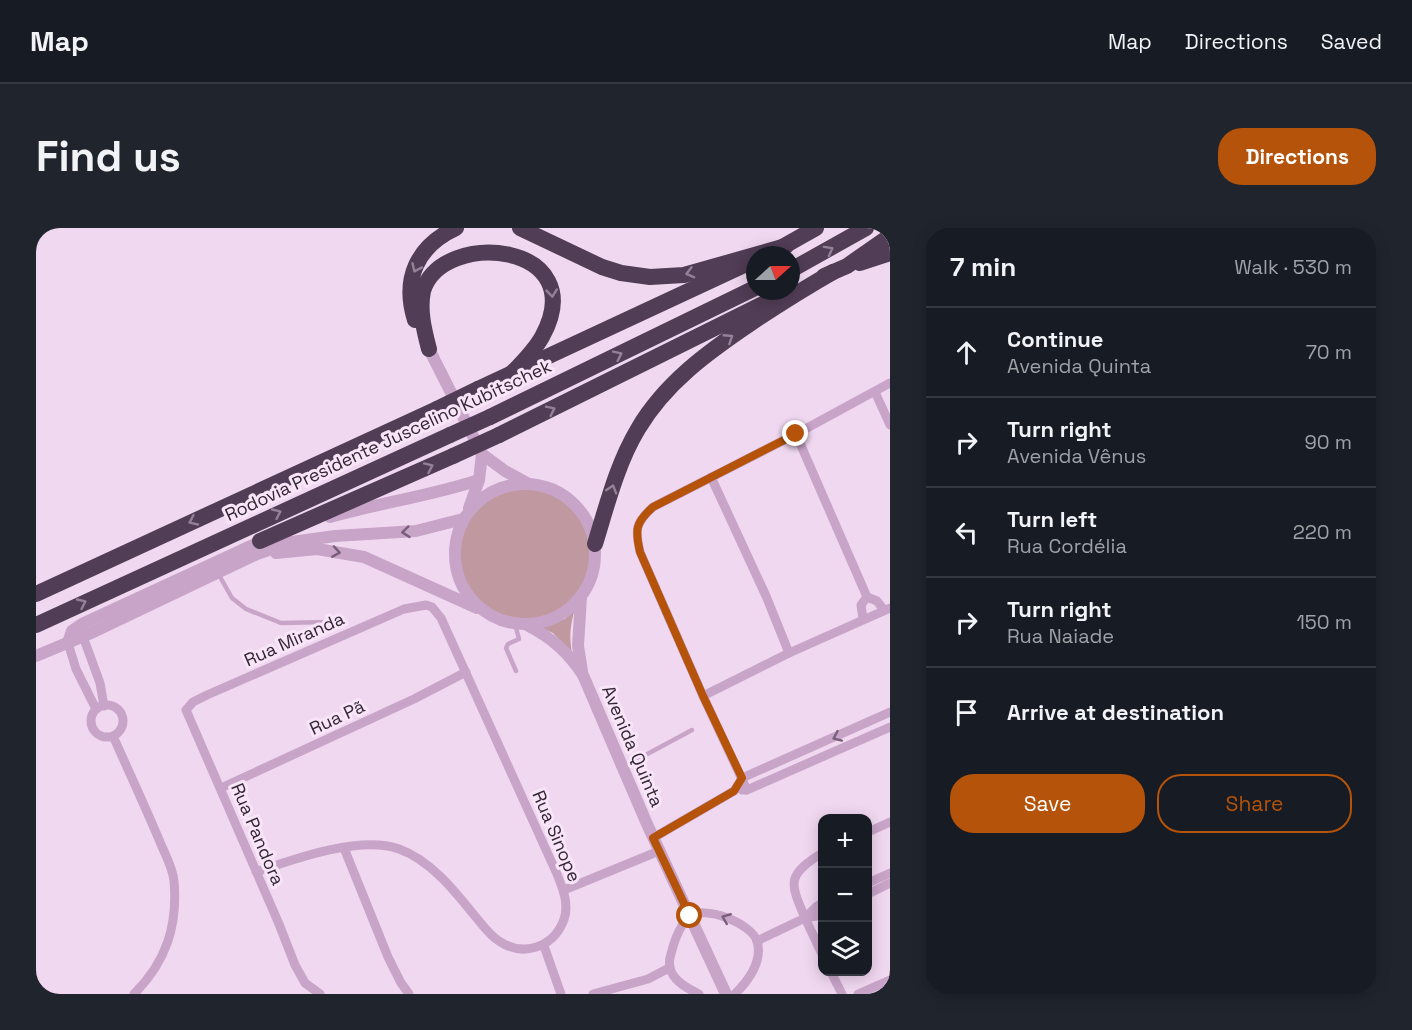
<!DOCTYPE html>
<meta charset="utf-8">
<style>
:root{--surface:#171b24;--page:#20242c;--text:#f1f3f6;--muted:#9ea1a6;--line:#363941;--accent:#b45309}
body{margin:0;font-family:"Space Grotesk",sans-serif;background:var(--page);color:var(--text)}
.controls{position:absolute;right:18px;bottom:18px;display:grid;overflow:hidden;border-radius:12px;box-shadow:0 3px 15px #0003}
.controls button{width:54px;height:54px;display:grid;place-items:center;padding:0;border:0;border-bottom:2px solid var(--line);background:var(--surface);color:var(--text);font:30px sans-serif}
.compass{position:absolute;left:710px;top:18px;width:54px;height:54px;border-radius:50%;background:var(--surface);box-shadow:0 3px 15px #0003;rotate:69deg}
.stop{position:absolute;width:18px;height:18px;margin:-14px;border:4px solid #b45309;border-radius:50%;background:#fff}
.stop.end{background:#b45309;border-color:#fff;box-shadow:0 2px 6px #0008}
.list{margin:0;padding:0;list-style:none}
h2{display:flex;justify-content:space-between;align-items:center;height:78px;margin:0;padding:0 24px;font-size:26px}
h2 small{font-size:20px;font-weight:400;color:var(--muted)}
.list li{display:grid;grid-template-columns:39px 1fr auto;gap:18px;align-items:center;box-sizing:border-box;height:90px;padding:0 24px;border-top:2px solid var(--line)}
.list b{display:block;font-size:22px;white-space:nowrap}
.list p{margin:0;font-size:20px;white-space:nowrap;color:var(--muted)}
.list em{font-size:20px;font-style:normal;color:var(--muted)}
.actions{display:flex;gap:12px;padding:18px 24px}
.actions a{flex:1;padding:14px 0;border:2px solid var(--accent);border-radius:24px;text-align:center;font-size:21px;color:var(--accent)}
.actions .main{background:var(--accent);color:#fff}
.icon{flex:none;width:33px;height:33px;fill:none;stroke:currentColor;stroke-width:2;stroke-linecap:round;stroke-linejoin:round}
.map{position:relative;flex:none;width:854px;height:766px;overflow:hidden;border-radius:24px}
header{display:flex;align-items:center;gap:36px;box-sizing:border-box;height:84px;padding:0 30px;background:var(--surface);border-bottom:2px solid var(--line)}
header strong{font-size:28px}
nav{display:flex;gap:33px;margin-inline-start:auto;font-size:21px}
.intro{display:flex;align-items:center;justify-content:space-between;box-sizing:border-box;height:144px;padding:0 36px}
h1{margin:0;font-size:42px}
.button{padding:15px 27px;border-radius:24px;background:var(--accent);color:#fff;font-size:21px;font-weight:700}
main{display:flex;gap:36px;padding:0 36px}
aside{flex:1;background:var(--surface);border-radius:24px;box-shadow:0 3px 15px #0003}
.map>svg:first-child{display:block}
.green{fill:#c0989f}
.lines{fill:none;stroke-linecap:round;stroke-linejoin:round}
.service{stroke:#c8a4c9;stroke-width:4.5}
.minor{stroke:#c8a4c9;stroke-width:9}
.tertiary{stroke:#c8a4c9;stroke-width:12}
.motorway{stroke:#513d56;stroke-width:16}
.motorway-bridge{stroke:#513d56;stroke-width:16}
.oneway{stroke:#948097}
.oneway2{stroke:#765f78}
.route{stroke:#b45309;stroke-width:8}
.labels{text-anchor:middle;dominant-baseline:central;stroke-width:6;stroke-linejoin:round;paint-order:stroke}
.street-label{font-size:18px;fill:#322635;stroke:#f9e5f8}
</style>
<header>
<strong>Map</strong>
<nav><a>Map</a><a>Directions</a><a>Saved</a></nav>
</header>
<div class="intro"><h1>Find us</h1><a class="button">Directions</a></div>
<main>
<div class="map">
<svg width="854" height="766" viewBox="0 0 854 766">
<rect width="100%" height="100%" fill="#f1d8f1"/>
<g class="green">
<circle cx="488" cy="325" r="66"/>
<path d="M539,381C534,397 533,409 536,425L517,405L502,398L529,391Z"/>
</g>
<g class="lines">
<g class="service">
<polyline points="183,347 196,370 210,381 245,395 293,394"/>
<polyline points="479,396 483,411 472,416 470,420 480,443"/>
<polyline points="589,538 656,502"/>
</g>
<g class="minor">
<polyline points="839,164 854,197"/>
<polyline points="760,206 831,369"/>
<polyline points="675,249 730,368 753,425"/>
<polyline points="831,369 841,373 848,382"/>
<polyline points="827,391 825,377 831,369"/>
<polyline points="45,403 64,455 68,478"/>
<polyline points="32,415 40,441 60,481"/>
<polyline points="667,468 753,425 854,380"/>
<circle cx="71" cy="493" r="16"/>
<path d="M77,508C93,544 109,578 124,614C129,626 137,640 138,653C142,698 130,734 98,766"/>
<polyline points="185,560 378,471 430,444"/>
<polyline points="706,562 711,562 854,499"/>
<path d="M711,562L667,468L604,324C599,302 599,295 617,279L760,206L854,155"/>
<polyline points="832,604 854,594"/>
<polyline points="617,610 698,563 706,550 854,484"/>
<polyline points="308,620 352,729 365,755 373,766"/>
<path d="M220,644C258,631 324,607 363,621C394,632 418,662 438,687C446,696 453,707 463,713C486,729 516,720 527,694C534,678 527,661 521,646L405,390L396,379L390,377L368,381L171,467L157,474L150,482L243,696L259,737L269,755L284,766"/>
<polyline points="832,655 854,645"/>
<polyline points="528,662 623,623"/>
<polyline points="832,666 854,655"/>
<path d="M769,690C754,654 750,648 786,625"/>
<polyline points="769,690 781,678 786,675"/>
<polyline points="769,690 786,687"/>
<polyline points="721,713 769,690 786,726"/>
<polyline points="508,718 525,766"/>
<polyline points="795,744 806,766"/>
<polyline points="557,766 612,751 633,740"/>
<path d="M663,766C646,758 628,747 635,726C638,714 644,697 653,689C668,676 716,696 721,713C727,733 712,753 699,766"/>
<polyline points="822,766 854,752"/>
</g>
<g class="tertiary">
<polyline points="393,121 446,226 469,243 491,255"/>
<circle cx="489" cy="326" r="70"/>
<polyline points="433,280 443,252 446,226"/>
<path d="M294,289C343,275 394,268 443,252"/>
<polyline points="240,325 281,321 328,329 441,380"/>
<polyline points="545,369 542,418 546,443"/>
<path d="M491,397C516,410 532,424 547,447L611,596L690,766"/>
<polyline points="32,415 36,403 46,396 232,310"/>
<polyline points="0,428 55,405 221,326 256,314 299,308 380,303 427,291"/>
</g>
<g class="motorway">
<polyline points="484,0 566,39 585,45 614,49 648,47 750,18"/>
<polyline points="741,22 780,0"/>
<polyline points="824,35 854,25"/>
<polyline points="755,42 830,0"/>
<polyline points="788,48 811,38 854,8"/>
<path d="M379,92C366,51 381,18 420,0"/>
<path d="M393,121C388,102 383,82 387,63C406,0 558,14 506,109C498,123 486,135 474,147"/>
<polyline points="442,161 719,32"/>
<polyline points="454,189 719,60"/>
<polyline points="463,207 731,74"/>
<polyline points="224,313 417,228"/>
<path d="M559,316C571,277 581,236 602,201C629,155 672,124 715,95C742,77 769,60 797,44"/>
<polyline points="0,366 401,181"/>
<polyline points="0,397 414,207"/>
</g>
<g class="motorway-bridge">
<polyline points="401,181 442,161"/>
<polyline points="414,207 454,189"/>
<polyline points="417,228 463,207"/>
</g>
</g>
<defs><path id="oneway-chevron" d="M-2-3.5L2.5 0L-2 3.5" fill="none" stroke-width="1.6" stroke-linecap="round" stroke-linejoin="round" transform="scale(1.5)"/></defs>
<g class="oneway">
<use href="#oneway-chevron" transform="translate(793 22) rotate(-29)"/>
<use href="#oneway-chevron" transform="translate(380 40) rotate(114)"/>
<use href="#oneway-chevron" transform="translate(654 45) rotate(165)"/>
<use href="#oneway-chevron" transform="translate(516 65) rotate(84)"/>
<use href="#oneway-chevron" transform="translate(693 110) rotate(-33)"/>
<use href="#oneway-chevron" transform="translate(582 127) rotate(-26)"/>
<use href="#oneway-chevron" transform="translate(515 182) rotate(-26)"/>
<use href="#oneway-chevron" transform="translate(393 239) rotate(-24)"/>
<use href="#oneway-chevron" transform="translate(576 261) rotate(-73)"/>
<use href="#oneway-chevron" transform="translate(241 285) rotate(-25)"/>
<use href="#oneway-chevron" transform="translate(157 293) rotate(155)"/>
<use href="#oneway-chevron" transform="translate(46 375) rotate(-25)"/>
</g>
<g class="oneway2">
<use href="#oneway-chevron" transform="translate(370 304) rotate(174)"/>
<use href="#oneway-chevron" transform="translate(300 324) rotate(9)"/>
<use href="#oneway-chevron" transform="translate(801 509) rotate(156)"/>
<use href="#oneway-chevron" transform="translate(690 690) rotate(-158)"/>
</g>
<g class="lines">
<path class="route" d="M654,688L617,610L698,563L706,550L667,468L604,324C599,302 599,295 617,279L760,206"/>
</g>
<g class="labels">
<g class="street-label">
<text transform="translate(352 212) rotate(-25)">Rodovia Presidente Juscelino Kubitschek</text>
<text transform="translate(258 411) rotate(-24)">Rua Miranda</text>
<text transform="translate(301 489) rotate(-25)">Rua Pã</text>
<text transform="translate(597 518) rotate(67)">Avenida Quinta</text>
<text transform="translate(222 606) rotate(67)">Rua Pandora</text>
<text transform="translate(521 608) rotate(67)">Rua Sinope</text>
</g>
</g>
</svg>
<div class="controls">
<button>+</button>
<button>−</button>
<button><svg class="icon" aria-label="layers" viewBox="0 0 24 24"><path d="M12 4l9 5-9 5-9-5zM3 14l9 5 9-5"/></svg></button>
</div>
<svg class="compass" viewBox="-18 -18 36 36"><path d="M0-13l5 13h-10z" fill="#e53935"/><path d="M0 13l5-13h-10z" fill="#9ea1a6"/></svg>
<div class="stop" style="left:654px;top:688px"></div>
<div class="stop end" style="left:760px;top:206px"></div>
</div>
<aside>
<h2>7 min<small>Walk · 530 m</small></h2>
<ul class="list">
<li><svg class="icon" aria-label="ahead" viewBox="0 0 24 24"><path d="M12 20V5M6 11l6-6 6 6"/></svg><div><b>Continue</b><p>Avenida Quinta</p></div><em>70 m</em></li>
<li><svg class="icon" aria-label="right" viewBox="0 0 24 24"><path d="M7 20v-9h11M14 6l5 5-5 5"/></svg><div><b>Turn right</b><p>Avenida Vênus</p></div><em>90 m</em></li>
<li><svg class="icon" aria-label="left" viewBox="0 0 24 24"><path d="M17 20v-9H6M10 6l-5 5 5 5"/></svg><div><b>Turn left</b><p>Rua Cordélia</p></div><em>220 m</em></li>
<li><svg class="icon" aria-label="right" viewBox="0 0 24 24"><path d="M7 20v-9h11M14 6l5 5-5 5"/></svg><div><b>Turn right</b><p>Rua Naiade</p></div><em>150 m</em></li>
<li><svg class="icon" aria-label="arrive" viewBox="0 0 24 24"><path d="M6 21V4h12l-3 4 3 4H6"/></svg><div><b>Arrive at destination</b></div></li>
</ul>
<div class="actions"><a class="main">Save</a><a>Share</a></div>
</aside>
</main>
